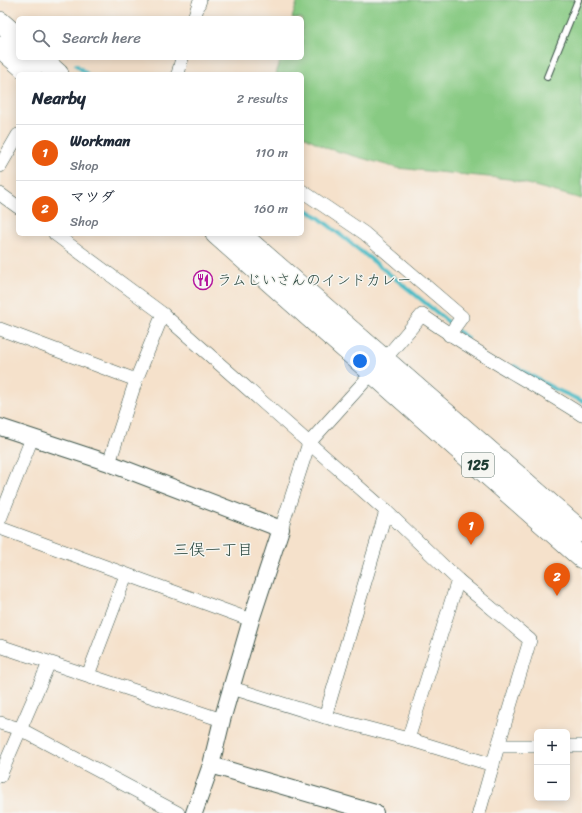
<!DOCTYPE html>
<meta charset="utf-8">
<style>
:root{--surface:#fff;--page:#f2f2f3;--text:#1f2937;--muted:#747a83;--line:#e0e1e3;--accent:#ea580c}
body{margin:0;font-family:Sriracha,"Klee One",sans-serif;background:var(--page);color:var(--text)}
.controls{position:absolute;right:12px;bottom:12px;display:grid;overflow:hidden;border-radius:6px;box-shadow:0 2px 10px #0003}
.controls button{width:36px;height:36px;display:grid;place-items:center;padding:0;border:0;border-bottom:1px solid var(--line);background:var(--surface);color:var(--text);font:20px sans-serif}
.you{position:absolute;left:360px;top:361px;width:14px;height:14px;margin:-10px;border:3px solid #fff;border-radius:50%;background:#1a73e8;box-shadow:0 0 0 6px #1a73e833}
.badge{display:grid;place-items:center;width:26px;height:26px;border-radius:50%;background:var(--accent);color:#fff;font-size:13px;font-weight:700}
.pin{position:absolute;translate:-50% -33px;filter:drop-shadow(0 1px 2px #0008)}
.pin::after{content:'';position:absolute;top:21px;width:14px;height:12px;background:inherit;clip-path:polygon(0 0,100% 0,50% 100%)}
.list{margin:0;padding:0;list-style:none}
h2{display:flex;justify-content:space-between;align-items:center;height:52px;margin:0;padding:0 16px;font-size:17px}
h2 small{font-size:13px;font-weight:400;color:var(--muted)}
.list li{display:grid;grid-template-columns:26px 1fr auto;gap:12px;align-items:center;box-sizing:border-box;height:56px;padding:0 16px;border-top:1px solid var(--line)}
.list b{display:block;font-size:15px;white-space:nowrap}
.list p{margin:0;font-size:13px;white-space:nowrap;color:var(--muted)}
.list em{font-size:13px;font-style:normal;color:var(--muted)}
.icon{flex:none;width:22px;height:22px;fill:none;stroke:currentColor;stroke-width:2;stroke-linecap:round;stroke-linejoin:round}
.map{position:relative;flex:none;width:582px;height:813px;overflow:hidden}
.search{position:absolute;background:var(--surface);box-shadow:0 2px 10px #0003;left:16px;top:16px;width:288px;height:44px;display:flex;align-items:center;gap:10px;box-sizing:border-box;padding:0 14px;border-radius:6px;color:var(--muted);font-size:15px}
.panel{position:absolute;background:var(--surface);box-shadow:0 2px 10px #0003;left:16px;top:72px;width:288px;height:164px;border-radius:6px}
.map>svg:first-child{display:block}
.green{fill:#88ca83;stroke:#54845c}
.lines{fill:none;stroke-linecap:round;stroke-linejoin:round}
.stream{stroke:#4fbdc7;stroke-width:4}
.service-casing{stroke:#3f564b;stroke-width:8}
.minor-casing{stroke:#3f564b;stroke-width:14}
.tertiary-casing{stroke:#3f564b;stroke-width:18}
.trunk-casing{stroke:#3f564b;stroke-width:22}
.service{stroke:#fff;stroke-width:6}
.minor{stroke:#fff;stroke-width:13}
.tertiary{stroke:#fff;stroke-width:16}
.trunk{stroke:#fff;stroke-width:21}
.labels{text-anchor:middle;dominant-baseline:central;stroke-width:3;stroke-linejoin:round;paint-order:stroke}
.shield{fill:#f6f6f2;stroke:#60746d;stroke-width:1}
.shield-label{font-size:14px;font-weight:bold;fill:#1f3d34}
.poi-label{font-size:15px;fill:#1f3d34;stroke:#f6f6f2;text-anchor:start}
.neighbourhood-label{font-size:16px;fill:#1f3d34;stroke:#f6f6f2}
</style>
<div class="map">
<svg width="582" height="813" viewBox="0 0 582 813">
<rect width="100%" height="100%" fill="#f6f6f2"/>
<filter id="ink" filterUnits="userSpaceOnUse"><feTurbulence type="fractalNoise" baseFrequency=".025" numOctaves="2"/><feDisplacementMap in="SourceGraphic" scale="8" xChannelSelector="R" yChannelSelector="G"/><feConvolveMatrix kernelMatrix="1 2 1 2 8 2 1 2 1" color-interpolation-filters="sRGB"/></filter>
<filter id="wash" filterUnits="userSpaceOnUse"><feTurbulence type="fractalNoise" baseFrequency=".012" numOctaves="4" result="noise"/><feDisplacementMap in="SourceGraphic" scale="16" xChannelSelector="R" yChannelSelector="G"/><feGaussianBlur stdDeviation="0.9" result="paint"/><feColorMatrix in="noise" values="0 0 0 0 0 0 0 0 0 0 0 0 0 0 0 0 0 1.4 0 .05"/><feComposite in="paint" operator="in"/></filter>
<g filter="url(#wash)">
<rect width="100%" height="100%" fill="#f5e1cb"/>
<polygon class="green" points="298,0 582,0 582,199 509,179 397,168 326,148 302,135 302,74 276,74 281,58 302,58 302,18 292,18"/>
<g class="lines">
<g class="stream">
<polyline points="76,65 87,74"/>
<polyline points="302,207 318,217 412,292 452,325"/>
<polyline points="458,331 467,338"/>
<polyline points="514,366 553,388 582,401"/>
</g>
</g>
</g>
<g filter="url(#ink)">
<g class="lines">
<g class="service-casing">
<polyline id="service" points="547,77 578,0"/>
</g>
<g class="minor-casing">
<g id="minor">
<polyline points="194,18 200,0"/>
<polyline points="178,74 182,58"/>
<polyline points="0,166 18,135"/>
<polyline points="302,191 364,233 462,317 449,335"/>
<polyline points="0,194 18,207"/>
<polyline points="55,234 163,314 386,511 458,580 530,640 498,746 479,813"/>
<polyline points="0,329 136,380"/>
<path d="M384,360L422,315C473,352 529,381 582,415"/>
<polyline points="109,463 136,380 163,314"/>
<polyline points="0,519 32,438"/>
<polyline points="0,528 251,620"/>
<polyline points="281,529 309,443 373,372"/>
<polyline points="0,646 222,720"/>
<polyline points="88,675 126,575"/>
<polyline points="232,688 325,717 408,739 493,765"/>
<polyline points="325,717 386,511"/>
<polyline points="0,723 20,729 178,813"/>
<polyline points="408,739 458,580"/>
<polyline points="498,746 537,746"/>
<polyline points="567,746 582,746"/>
<polyline points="0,776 49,663"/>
</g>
</g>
<g class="tertiary-casing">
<g id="tertiary">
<polyline points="0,427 109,463 281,529 251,620 222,720 211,765 194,813"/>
<polyline points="211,765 375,813"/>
</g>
</g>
<g class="trunk-casing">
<g id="trunk">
<polyline points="0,22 18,38"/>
<polyline points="0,47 31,74"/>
<polyline points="40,58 58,74"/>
<polyline points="216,234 582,558"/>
<polyline points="240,234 582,532"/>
</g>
</g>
<use href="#service" class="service"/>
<use href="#minor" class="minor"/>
<use href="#tertiary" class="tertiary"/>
<use href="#trunk" class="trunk"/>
</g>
</g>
<defs>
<g id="restaurant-ring" transform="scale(1)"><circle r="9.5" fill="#f6f6f2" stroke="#b5179e" stroke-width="1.5"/><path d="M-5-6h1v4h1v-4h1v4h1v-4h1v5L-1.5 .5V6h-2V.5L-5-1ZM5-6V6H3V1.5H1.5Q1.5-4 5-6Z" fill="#b5179e"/></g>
</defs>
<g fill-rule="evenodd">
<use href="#restaurant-ring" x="203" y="280"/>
</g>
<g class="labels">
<rect class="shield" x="462" y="453" width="32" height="24" rx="3"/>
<g class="shield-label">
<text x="478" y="465">125</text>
</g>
<g class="poi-label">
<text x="217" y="280">ラムじいさんのインドカレー</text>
</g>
<g class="neighbourhood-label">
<text x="213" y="549">三俣一丁目</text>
</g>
</g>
</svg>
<div class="controls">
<button>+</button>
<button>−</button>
</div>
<div class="you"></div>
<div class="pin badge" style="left:471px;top:545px">1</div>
<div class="pin badge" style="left:557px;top:596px">2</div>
<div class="search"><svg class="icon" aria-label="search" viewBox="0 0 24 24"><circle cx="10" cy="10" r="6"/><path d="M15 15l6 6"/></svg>Search here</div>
<section class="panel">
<h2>Nearby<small>2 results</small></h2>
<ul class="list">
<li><span class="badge">1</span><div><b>Workman</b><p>Shop</p></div><em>110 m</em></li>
<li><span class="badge">2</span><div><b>マツダ</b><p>Shop</p></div><em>160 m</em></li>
</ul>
</section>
</div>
